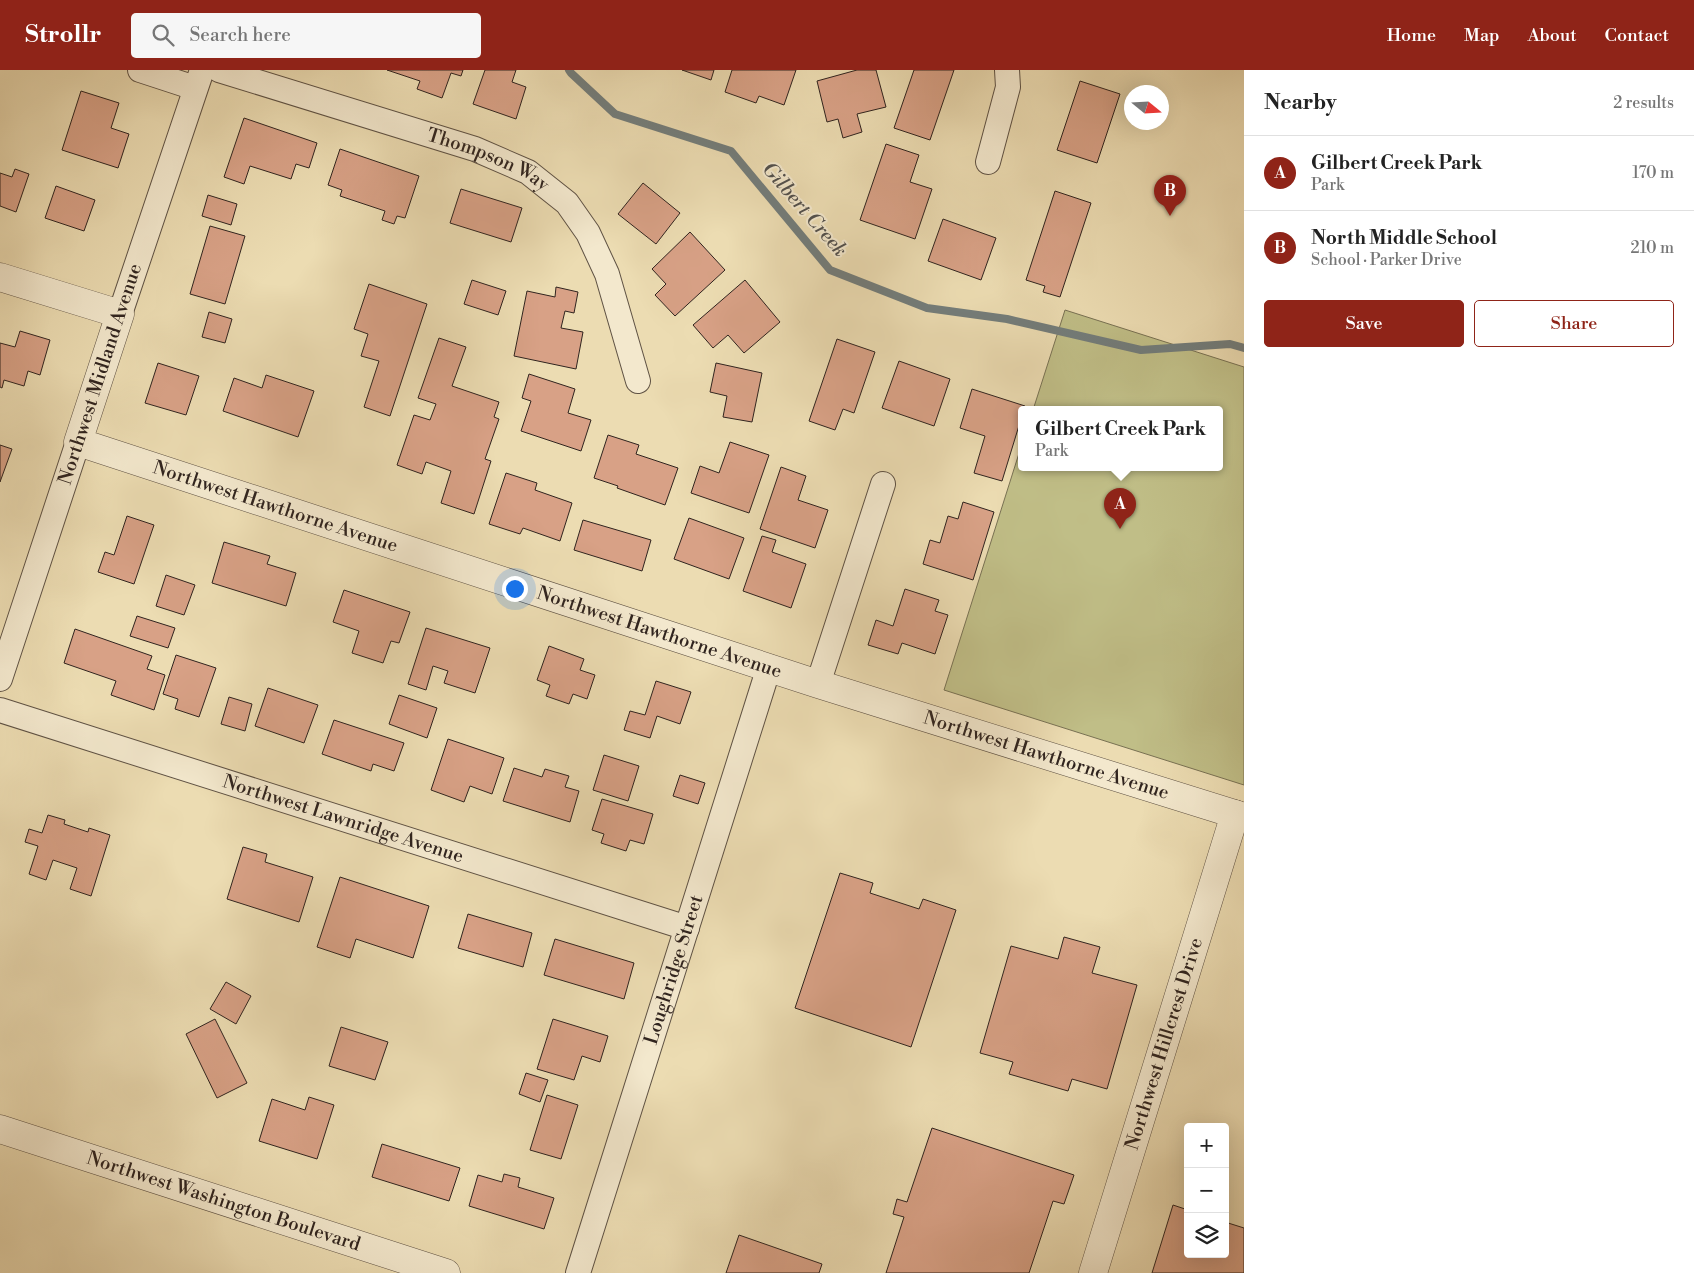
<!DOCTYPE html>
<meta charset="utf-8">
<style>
:root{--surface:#fff;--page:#f6f6f6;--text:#222;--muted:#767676;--line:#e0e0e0;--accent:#8f2418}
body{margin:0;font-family:"Libre Bodoni",serif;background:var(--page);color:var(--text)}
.controls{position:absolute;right:15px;bottom:15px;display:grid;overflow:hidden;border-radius:5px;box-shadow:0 5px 20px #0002}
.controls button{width:45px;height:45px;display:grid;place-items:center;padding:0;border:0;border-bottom:1px solid var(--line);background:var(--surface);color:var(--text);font:25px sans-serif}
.compass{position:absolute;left:1124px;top:15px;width:45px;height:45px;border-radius:50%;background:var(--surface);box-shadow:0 5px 20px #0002;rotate:108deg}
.you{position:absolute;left:514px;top:518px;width:18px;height:18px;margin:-12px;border:4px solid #fff;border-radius:50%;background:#1a73e8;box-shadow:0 0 0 8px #1a73e833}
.badge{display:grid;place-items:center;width:32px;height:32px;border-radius:50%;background:var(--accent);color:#fff;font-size:16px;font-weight:700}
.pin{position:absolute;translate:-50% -41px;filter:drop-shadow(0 1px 2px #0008)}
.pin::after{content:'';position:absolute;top:26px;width:18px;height:15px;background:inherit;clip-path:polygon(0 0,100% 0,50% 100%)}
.popup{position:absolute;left:1018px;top:336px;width:205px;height:65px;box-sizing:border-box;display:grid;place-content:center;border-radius:5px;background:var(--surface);filter:drop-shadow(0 1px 4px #0005);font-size:16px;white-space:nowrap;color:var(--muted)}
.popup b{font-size:19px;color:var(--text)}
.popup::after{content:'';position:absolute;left:50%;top:100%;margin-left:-10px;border:10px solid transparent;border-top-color:var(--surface)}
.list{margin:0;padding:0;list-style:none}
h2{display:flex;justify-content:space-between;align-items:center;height:65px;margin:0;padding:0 20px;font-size:21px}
h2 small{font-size:16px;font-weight:400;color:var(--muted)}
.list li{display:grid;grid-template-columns:32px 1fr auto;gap:15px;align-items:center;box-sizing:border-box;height:75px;padding:0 20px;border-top:1px solid var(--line)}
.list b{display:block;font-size:19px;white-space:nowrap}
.list p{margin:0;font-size:16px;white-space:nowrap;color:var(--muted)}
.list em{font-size:16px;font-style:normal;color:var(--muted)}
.actions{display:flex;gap:10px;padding:15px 20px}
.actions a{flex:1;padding:11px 0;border:1px solid var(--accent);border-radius:5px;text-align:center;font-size:18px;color:var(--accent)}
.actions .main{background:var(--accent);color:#fff}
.icon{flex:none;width:28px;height:28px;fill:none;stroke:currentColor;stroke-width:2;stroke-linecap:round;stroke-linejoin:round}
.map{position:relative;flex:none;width:1244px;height:1203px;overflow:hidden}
header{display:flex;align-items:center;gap:30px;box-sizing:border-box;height:70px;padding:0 25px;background:var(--accent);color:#fff}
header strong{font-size:24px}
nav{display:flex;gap:28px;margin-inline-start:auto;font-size:18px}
.search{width:350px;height:45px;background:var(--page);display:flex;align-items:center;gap:12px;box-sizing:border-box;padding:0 18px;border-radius:5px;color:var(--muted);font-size:19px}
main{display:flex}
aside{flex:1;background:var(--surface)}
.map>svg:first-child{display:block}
.green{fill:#c0be87;stroke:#787153}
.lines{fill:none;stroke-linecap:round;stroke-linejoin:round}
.stream{stroke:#737d7b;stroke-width:8}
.building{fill:#d8a186;stroke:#30241f}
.minor-casing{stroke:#5f5244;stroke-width:26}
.tertiary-casing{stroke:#5f5244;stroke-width:29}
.minor{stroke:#f3e8cd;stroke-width:24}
.tertiary{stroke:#f3e8cd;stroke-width:28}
.labels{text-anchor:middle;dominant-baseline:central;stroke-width:4;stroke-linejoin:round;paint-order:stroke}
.street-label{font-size:19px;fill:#30241f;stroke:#f3e8cd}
.water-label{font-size:20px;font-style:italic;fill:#52504d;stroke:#f3e8cd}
</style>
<header>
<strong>Strollr</strong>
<div class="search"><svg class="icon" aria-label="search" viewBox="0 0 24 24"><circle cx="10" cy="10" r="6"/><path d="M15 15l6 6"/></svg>Search here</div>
<nav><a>Home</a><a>Map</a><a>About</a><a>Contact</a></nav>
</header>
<main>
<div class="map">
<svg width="1244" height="1203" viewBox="0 0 1244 1203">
<rect width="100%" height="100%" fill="#ecdcb2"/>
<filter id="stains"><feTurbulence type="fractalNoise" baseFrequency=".004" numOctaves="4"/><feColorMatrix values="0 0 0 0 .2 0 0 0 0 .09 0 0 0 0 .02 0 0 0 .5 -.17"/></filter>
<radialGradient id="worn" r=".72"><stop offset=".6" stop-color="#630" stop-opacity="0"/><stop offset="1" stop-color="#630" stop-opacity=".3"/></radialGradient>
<polygon class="green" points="1065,240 1244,297 1244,715 944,620 1021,377 1021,398 1219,398 1219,340 1033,340"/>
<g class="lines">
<polyline class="stream" points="569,0 571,3 615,44 731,81 830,200 927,238 1007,249 1141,280 1230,274 1244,278"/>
</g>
<g class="building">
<polygon points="387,0 463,0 461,6 451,3 442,28 417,19 420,11"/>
<polygon points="485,0 516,0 512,12 526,17 516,49 473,34"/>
<polygon points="682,0 714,0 711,10"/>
<polygon points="732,0 796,0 784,35 759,26 756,33 725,22"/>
<polygon points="857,0 876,0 886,37 857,44 862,62 843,68 838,49 827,52 817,11"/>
<polygon points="914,0 954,0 930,70 894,58"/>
<polygon points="1080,11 1120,24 1097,93 1057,80"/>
<polygon points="81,21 119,33 111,58 129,64 118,98 62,80"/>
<polygon points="244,48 317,73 309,98 296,94 291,109 250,96 244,114 224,107"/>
<polygon points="886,74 919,85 910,112 932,119 915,169 860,150"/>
<polygon points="340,79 419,106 405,148 397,146 394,154 382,150 385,141 340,126 342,120 328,115"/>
<polygon points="15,99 29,104 16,142 0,136 0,103 12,107"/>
<polygon points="643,113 680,143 656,174 618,144"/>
<polygon points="56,116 95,130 84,161 45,148"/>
<polygon points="461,119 522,138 511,172 450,153"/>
<polygon points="1055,121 1091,133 1060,227 1043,222 1045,216 1026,210"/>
<polygon points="208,125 237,134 231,155 202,146"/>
<polygon points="943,149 996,168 981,210 928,191"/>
<polygon points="210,156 245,166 225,234 190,224"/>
<polygon points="690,162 725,200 675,246 655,225 666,214 652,199"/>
<polygon points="472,210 506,221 498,245 464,234"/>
<polygon points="745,210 780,252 744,283 728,265 713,278 693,255"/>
<polygon points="369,214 427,234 390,346 364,337 379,291 361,286 368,264 354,259"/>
<polygon points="556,217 578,222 574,243 565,241 561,258 583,262 576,299 514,286 527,221 555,227"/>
<polygon points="209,242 232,249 225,273 202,267"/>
<polygon points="20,261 50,270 40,305 28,301 24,316 4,310 2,318 0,317 0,273 15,277"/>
<polygon points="439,268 466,277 452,316 499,332 494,347 499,349 485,389 491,391 474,444 441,433 451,401 426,392 422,404 397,395 414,345 430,350 436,334 418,328"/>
<polygon points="837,269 875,282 854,343 843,339 835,360 809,351"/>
<polygon points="899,291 950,309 934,356 882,338"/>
<polygon points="158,293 199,306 186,345 145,333"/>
<polygon points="716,293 762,303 752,352 723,347 727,326 710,322"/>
<polygon points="529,304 575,319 568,343 591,350 581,381 521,361 531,331 522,328"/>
<polygon points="266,305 314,321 298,367 223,341 234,308 262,318"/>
<polygon points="972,319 1025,336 1024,340 1021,340 1021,349 1002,411 974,403 985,366 960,358"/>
<polygon points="608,365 639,375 636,384 678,398 665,435 617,418 618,416 594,408"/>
<polygon points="730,372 769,385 749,443 691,423 700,396 719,403"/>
<polygon points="0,375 12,379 0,412"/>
<polygon points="781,397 806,406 798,430 828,440 815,478 760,459"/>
<polygon points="506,403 537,413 535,420 572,433 560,471 523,458 520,464 489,454"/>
<polygon points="963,432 994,442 973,510 923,494 930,470 940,473 948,446 958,449"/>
<polygon points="127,446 154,455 134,514 98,502 105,482 114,485"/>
<polygon points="689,448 744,468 729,509 674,489"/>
<polygon points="583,450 651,470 642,501 574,480"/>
<polygon points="762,466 776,470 772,482 806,494 791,538 743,521"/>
<polygon points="224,472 270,486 267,494 296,503 286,536 212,513"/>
<polygon points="166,505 195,515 184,545 156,536"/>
<polygon points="905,519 939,530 935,541 948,545 935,584 902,573 898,584 868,575 876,550 893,556"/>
<polygon points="344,520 410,542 399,573 391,571 383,593 352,583 359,561 333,552"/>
<polygon points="137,546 175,558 168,578 130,566"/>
<polygon points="426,558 490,578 475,623 444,613 448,601 433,596 426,620 408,614"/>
<polygon points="75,559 152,586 147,599 165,605 154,640 111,625 116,611 64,593"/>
<polygon points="549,576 584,589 580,600 595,605 587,629 573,624 569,634 546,626 550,615 537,610"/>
<polygon points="176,585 216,598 199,647 175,639 178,629 163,624"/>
<polygon points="656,611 691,622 680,654 657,646 650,668 624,660 630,641 645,645"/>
<polygon points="268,618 318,635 304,673 255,656"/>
<polygon points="399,625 437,638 427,668 389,654"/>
<polygon points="229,627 252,634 245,661 221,654"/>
<polygon points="334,650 404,673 394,701 373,694 371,701 322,684"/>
<polygon points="448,669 504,688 492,724 470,716 464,732 431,720"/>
<polygon points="604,685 639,696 628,731 593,720"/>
<polygon points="514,698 542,707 545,699 569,706 565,717 579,721 570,752 503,731"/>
<polygon points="680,705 705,713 698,734 673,726"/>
<polygon points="602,729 653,744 644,774 630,770 626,781 601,773 604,764 592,760"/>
<polygon points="48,745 65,750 64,754 88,762 89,758 110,765 91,826 70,819 77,798 53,790 46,810 29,804 38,776 25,772 29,759 42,763"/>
<polygon points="243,777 267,784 265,792 313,807 299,852 227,829"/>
<polygon points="840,803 873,813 870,823 919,839 923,829 956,840 911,977 795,938"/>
<polygon points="340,807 429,836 413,888 356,869 350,888 317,877"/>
<polygon points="468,844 532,863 523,897 458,878"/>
<polygon points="1064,867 1100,877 1092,903 1137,915 1107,1019 1072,1009 1068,1021 1009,1004 1013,992 980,983 1011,876 1058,889"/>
<polygon points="555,869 634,893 624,929 544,905"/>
<polygon points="226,912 251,926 236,954 210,939"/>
<polygon points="215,949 247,1013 217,1028 186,964"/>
<polygon points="553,949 608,966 600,992 582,986 574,1010 537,999"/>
<polygon points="341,957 388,972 375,1010 329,996"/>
<polygon points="526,1003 548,1010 540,1032 519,1024"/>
<polygon points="547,1025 578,1035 561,1089 530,1080"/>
<polygon points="309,1027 334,1035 317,1089 259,1071 272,1029 305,1040"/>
<polygon points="932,1058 1074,1105 1064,1134 1053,1131 1029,1203 886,1203 904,1147 893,1144 897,1129 907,1132"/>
<polygon points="382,1074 460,1098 449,1131 372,1107"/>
<polygon points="504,1104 520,1108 518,1117 554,1128 544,1159 469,1136 478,1105 502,1112"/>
<polygon points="1173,1135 1188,1140 1188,1184 1225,1184 1225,1152 1244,1158 1244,1203 1152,1203"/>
<polygon points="739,1165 822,1194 819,1203 726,1203"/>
</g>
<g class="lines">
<g class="minor-casing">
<g id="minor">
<polyline points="140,0 195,18"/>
<path id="s1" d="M219,0L475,79L528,102L567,133L588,163L607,204L638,311"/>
<polyline points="988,92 1008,17 1007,0"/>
<polyline points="120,244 202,0"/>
<polyline points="0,609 78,372"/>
<polyline points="818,614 883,414"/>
<path id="s2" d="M0,640L687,858"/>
<path id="s3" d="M578,1203L769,597"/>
</g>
</g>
<g class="tertiary-casing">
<g id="tertiary">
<path id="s4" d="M0,207L120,244L78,372L818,614L1244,747"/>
<path id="s5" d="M0,1059L446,1203"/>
<path id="s6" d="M1093,1203L1235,744"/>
</g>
</g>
<use href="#minor" class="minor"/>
<use href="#tertiary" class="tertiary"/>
</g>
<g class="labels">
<g class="street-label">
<text stroke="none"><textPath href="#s1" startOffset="284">Thompson Way</textPath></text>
<text transform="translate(100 304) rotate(-72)">Northwest Midland Avenue</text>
<text stroke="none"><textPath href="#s4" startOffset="468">Northwest Hawthorne Avenue</textPath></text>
<text stroke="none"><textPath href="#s4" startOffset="872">Northwest Hawthorne Avenue</textPath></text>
<text stroke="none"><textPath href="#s4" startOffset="1278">Northwest Hawthorne Avenue</textPath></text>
<text stroke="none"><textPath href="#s2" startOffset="360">Northwest Lawnridge Avenue</textPath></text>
<text stroke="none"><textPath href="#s3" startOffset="318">Loughridge Street</textPath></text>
<text stroke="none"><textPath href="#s6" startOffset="240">Northwest Hillcrest Drive</textPath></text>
<text stroke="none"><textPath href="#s5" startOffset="235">Northwest Washington Boulevard</textPath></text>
</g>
<g class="water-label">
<text transform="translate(804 140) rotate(49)">Gilbert Creek</text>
</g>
</g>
<rect width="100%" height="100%" filter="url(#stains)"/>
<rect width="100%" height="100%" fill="url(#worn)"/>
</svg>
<div class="controls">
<button>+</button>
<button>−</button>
<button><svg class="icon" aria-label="layers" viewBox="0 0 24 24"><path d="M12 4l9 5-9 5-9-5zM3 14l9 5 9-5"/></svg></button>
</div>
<svg class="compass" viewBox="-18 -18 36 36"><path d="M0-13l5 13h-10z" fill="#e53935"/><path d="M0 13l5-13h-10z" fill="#767676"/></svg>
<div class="you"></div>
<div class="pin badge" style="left:1120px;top:459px">A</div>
<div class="popup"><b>Gilbert Creek Park</b>Park</div>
<div class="pin badge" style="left:1170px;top:146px">B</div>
</div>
<aside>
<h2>Nearby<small>2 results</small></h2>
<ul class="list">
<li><span class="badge">A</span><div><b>Gilbert Creek Park</b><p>Park</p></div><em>170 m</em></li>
<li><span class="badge">B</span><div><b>North Middle School</b><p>School · Parker Drive</p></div><em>210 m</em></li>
</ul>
<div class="actions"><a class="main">Save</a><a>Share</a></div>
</aside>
</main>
